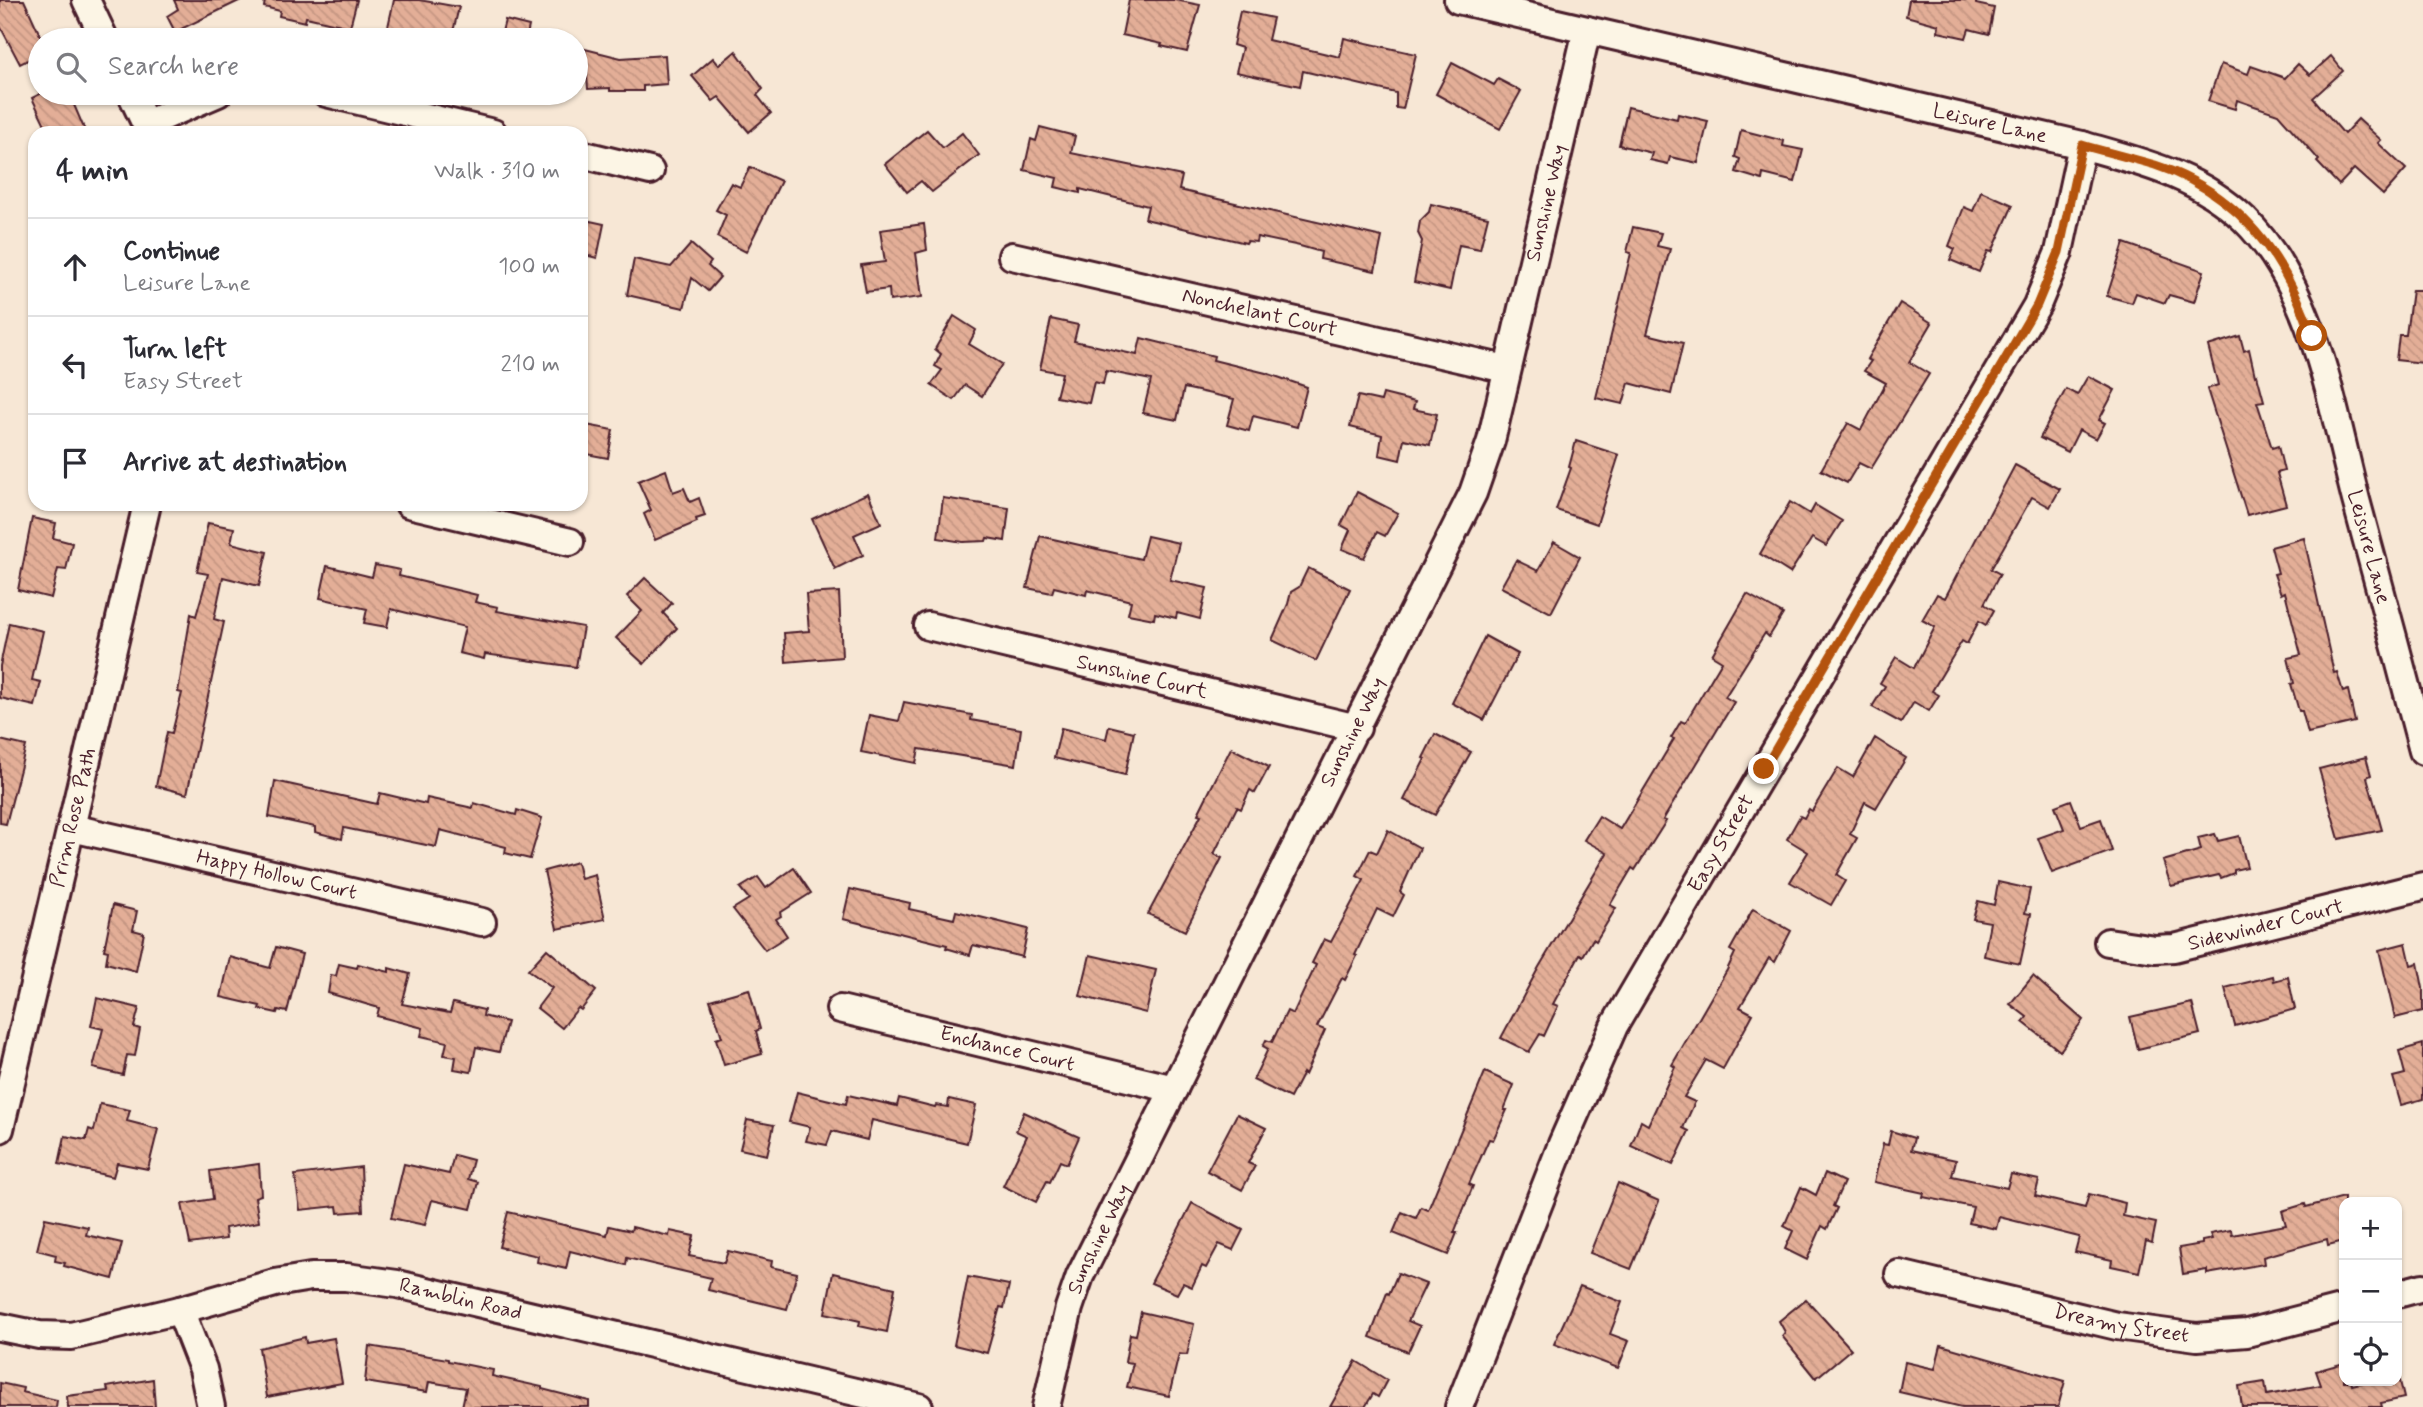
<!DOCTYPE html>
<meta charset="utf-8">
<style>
:root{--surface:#fff;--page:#f7f7f7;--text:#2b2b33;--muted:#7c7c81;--line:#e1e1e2}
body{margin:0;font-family:Mynerve,sans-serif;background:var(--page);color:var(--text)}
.controls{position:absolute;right:21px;bottom:21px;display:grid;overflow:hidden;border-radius:14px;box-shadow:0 2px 5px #0004}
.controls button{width:63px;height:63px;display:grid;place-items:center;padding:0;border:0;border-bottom:2px solid var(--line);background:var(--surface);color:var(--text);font:35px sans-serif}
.stop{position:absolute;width:21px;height:21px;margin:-16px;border:5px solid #b45309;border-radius:50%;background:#fff}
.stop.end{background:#b45309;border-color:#fff;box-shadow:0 2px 7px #0008}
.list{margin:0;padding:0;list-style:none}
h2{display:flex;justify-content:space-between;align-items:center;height:91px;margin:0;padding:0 28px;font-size:30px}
h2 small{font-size:23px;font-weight:400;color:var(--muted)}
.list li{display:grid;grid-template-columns:46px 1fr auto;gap:21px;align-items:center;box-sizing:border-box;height:98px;padding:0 28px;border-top:2px solid var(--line)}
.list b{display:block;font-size:26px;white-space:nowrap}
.list p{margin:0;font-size:23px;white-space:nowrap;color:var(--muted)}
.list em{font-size:23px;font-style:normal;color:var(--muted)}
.icon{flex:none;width:38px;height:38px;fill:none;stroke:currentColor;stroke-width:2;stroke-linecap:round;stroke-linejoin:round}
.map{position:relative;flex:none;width:2423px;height:1407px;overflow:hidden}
.search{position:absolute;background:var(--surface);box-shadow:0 2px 5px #0004;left:28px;top:28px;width:560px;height:77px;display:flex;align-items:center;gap:18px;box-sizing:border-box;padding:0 24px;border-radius:38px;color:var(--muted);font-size:26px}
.panel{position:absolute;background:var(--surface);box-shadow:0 2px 5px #0004;left:28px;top:126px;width:560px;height:385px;border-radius:21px}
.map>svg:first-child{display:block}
.building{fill:url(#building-back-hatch);stroke:#4a1f2b;stroke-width:2}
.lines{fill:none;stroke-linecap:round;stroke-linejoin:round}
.minor-casing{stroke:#4a1f2b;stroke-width:32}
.minor{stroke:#fcf5e5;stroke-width:26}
.route{stroke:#b45309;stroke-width:9}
.labels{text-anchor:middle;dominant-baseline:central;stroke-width:7;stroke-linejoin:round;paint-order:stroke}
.street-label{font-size:21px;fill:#4a1f2b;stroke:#fcf5e5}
</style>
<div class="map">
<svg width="2423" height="1407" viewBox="0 0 2423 1407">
<defs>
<pattern id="building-back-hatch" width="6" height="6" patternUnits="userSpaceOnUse" patternTransform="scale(1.75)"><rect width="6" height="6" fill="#e3ae97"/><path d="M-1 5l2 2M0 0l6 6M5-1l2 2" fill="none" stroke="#c49582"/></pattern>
</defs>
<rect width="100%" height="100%" fill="#f7e7d5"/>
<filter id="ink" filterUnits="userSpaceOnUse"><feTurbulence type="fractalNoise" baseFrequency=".0143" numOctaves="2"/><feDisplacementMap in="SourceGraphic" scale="14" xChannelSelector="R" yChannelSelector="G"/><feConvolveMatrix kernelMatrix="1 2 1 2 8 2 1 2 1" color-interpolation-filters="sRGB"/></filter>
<g filter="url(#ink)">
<g class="building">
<polygon points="0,0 24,0 40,35 40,54 20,64 0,26"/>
<polygon points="174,0 241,0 175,32 167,16 178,9"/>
<polygon points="265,0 357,0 350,27 306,17 305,22 279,16 280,11 264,7"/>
<polygon points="394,0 419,0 459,7 451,40 410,33 408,40 385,40"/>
<polygon points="1129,0 1175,0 1200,5 1187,52 1161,46 1162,44 1122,35"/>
<polygon points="1909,0 1976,0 1976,4 1994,8 1989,34 1969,29 1966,38 1938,32 1939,25 1906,16"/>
<polygon points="1240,11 1273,18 1268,40 1340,57 1344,38 1416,54 1403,109 1396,108 1396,93 1303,71 1300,86 1236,72 1242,48 1233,45"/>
<polygon points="505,20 529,26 526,40 500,40"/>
<polygon points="585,49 621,58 665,55 667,84 643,86 643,91 610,91 610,88 588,89"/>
<polygon points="736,51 763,89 757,95 771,113 749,132 719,97 713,101 692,76 713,58 719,65"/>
<polygon points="2331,56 2343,71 2313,98 2344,134 2358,119 2381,140 2378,143 2406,169 2383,195 2354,169 2339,185 2317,162 2319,160 2278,114 2237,100 2235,109 2208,101 2221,64 2248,74 2251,66 2285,78 2298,64 2310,75"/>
<polygon points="1452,63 1494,85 1498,79 1521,91 1500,129 1436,94"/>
<polygon points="42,93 69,93 86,133 49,133 32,98"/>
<polygon points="1628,107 1677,119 1678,114 1708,121 1698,163 1670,157 1668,164 1650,160 1652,153 1619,145"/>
<polygon points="1040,127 1075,136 1071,153 1182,176 1179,190 1382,237 1375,271 1320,259 1321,252 1300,246 1257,237 1256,242 1247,241 1246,243 1145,219 1148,206 1080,189 1080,193 1055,187 1057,178 1024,170 1031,139 1036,141"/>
<polygon points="927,130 943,148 962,133 979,155 932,192 921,181 907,192 885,164"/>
<polygon points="1741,130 1784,141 1783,146 1803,150 1795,182 1763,174 1762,180 1736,172 1740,159 1735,157"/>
<polygon points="750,167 781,181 746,252 717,237 726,215 716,210 731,183 740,187"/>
<polygon points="1981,191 2013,205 1992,252 1988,251 1979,272 1950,260 1955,249 1949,246 1964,207 1973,211"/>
<polygon points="1431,204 1488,217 1480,249 1459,245 1450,290 1414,282 1422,241 1418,233 1420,221 1429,212"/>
<polygon points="581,219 604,224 597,258 581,254"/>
<polygon points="924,224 927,250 916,253 922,297 890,301 889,289 866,292 861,265 885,262 880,230"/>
<polygon points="1633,227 1661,233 1657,246 1670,249 1647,334 1683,343 1671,394 1629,383 1623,404 1596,398 1631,253 1627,252"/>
<polygon points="2124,243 2204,271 2194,302 2169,295 2165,303 2136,293 2132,303 2107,296"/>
<polygon points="691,244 711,262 708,266 720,277 708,291 692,278 684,308 627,295 634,259 671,267"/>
<polygon points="2412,290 2423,290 2423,363 2396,360 2399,335 2406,335"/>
<polygon points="1900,303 1932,323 1909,362 1929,374 1871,469 1859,463 1847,483 1821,470 1848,423 1861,430 1886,383 1864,371 1871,361 1867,359"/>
<polygon points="954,316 976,330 969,344 1002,364 982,396 965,385 954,400 931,385 942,370 935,366 941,354 935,349"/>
<polygon points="1051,319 1078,325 1074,341 1137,355 1141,338 1214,356 1213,360 1266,373 1307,387 1297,427 1253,416 1249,431 1227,425 1234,399 1184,388 1177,420 1143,413 1151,380 1106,371 1103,384 1094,382 1089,403 1056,397 1062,373 1040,369"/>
<polygon points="2240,336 2244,351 2249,349 2255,376 2257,375 2264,401 2257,402 2272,448 2278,446 2284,471 2277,473 2286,505 2247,515 2207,389 2218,385 2208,346"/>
<polygon points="2088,376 2115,390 2099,420 2105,423 2096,439 2079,430 2068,452 2040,438 2066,389 2077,395"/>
<polygon points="1383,394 1415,402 1413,409 1437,414 1430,445 1404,439 1400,460 1379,455 1382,435 1350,427 1358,396 1381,401"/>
<polygon points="581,424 613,430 608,458 581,453"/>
<polygon points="1576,441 1619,455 1597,524 1556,510 1571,468 1569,467"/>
<polygon points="2015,465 2060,489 2050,507 2032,497 1991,569 2000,574 1984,604 1994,610 1986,625 1979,621 1967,644 1962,641 1932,691 1939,695 1929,711 1914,702 1901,723 1872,707 1885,686 1880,683 1896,657 1914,668 1935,627 1922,620 1937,594 1945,598"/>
<polygon points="666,470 673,492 684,488 690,502 699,498 705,516 696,519 697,522 655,540 644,514 651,510 638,481"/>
<polygon points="1357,492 1398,513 1385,536 1377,532 1364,558 1342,549 1350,530 1341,525"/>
<polygon points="868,493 881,523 854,535 863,555 835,569 812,519"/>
<polygon points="943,498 1009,508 1005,541 987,538 986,541 963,542 938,538"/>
<polygon points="1790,502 1810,514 1815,505 1842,521 1826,546 1812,538 1790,573 1760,554"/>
<polygon points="32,518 56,523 53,538 72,543 66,570 58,569 51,598 18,590"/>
<polygon points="208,523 234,528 231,543 267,552 259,586 223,577 214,619 224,622 187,794 156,786 167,732 172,733 182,693 178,692 191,614 196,616 208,574 197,572"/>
<polygon points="1040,536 1141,559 1147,536 1179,543 1170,580 1207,588 1200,619 1177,613 1176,618 1155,613 1154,619 1128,614 1131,601 1087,590 1086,595 1054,587 1052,593 1027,588"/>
<polygon points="2304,538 2334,673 2337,672 2343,692 2348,690 2355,722 2308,733 2302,711 2299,711 2291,684 2294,683 2288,658 2301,655 2285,592 2281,594 2274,574 2278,573 2271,547"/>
<polygon points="1554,542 1580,557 1551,613 1501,587 1516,560 1538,571"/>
<polygon points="375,565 400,570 399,576 477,595 475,602 498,607 497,611 583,627 576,667 485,654 484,659 459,653 465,627 391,609 387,627 364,623 367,609 320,598 327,566 372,577"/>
<polygon points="1308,568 1350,589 1316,661 1272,640 1288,604 1291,592 1299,587"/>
<polygon points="645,578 672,603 663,613 677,628 644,664 616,638 642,611 627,596"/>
<polygon points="839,592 842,657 786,662 784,633 809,631 806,594"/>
<polygon points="1747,594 1783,614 1769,637 1765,633 1725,697 1734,702 1675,800 1663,820 1666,821 1635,870 1632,868 1610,905 1616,908 1596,941 1593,939 1583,956 1580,954 1553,1004 1558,1006 1544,1036 1540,1034 1529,1052 1501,1038 1539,967 1607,853 1584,840 1599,816 1620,829 1674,739 1671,738 1681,721 1685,723 1722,661 1712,655"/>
<polygon points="9,623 43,631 32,680 41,682 35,706 0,698 0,666"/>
<polygon points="1485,636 1518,654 1484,720 1452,703"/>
<polygon points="904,702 972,715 971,720 1021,729 1016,765 919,749 916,763 861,752 869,715 899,721"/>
<polygon points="1109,726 1134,732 1125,775 1054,758 1061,728 1106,739"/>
<polygon points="1435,734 1471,752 1435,815 1404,800 1425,759 1423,758"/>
<polygon points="1875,738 1906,758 1876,808 1865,802 1850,834 1857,838 1836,875 1845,881 1831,905 1790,882 1808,852 1787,839 1800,816 1804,818 1809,809 1812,811 1838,768 1853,777"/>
<polygon points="0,740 26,746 6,824 0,823"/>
<polygon points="1231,748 1269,767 1255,793 1250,790 1241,809 1237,807 1214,854 1222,858 1185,931 1148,914 1201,815 1198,814"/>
<polygon points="2366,757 2371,775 2367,777 2382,830 2339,839 2319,769"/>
<polygon points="275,781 377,804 380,793 426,804 427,798 473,808 474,803 516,815 517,810 542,818 530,859 505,853 506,847 440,830 436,847 344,828 342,839 315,832 315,827 269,817"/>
<polygon points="2071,800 2081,826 2101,819 2112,851 2052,873 2038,838 2064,829 2055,806"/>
<polygon points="1388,830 1420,848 1400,892 1404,895 1393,917 1377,909 1355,955 1357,956 1345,980 1342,978 1317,1027 1325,1030 1305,1075 1303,1073 1290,1098 1253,1080 1268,1049 1263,1046 1266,1040 1272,1042 1287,1011 1293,1014 1316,965 1312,963 1324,939 1331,942 1364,880 1357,876 1370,850 1377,853"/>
<polygon points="2215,834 2218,841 2239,836 2247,867 2234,870 2234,873 2221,878 2219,875 2171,886 2163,861 2201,850 2198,838"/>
<polygon points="577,862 581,879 595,875 605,919 557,929 544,871"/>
<polygon points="794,868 811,893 780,913 781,916 776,919 787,936 765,950 733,909 749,899 740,888 758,877 766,888"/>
<polygon points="1998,882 2030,889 2025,913 2031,914 2020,964 1984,956 1990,922 1973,919 1978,901 1994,905"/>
<polygon points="850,889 910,903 909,909 954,919 956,911 1028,929 1022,957 973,945 970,955 946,948 947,945 843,919"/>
<polygon points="113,905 137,911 133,930 144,933 136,971 106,963 108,951 104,950"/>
<polygon points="1753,909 1791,931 1775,962 1769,958 1740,1007 1753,1014 1723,1069 1706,1060 1684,1097 1695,1102 1683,1128 1689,1131 1673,1165 1631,1146 1641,1121 1648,1125 1675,1067 1672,1065 1727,970 1735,953 1730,950"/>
<polygon points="2406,943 2411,965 2418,963 2423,988 2423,1011 2395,1018 2379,950"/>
<polygon points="276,947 302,954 287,1012 278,1010 277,1013 259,1009 260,1006 221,997 230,957 270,968"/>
<polygon points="547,949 596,991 581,1010 578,1008 562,1028 537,1008 552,988 528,970"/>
<polygon points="1090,955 1156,970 1146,1013 1080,996"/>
<polygon points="339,964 357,968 358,964 389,972 389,968 410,974 402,1004 450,1013 453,1003 484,1010 483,1016 507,1022 499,1052 476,1047 471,1072 454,1069 456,1057 444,1055 447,1042 421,1036 423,1028 377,1016 379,1008 328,993 331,975 336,976"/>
<polygon points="2033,976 2083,1020 2060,1051 2023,1022 2027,1017 2010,1004"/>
<polygon points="2273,976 2274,981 2288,977 2295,1009 2235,1026 2225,988"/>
<polygon points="749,989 760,1029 756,1031 762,1054 724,1065 716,1039 722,1037 710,1000"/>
<polygon points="97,998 139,1008 134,1027 140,1029 135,1056 127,1055 123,1075 93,1068 103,1029 91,1026"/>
<polygon points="2192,1003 2200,1034 2138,1049 2130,1017"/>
<polygon points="2423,1044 2423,1099 2401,1105 2393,1077 2405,1074 2399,1051"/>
<polygon points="1485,1072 1514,1085 1504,1110 1507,1110 1493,1140 1489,1139 1469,1184 1473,1186 1454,1233 1457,1233 1448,1255 1393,1233 1402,1212 1416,1218 1421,1207 1428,1210"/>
<polygon points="797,1092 846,1104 848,1095 897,1106 899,1098 935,1107 936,1105 948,1107 949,1099 976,1105 967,1143 872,1120 867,1140 832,1131 827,1145 806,1141 810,1127 789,1122"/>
<polygon points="100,1104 130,1110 127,1121 158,1129 148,1169 117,1163 113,1177 59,1164 65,1136 86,1140 89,1129 94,1131"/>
<polygon points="1024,1112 1079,1137 1067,1164 1060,1161 1050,1182 1047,1181 1036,1202 1003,1186 1027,1136 1016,1131"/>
<polygon points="1237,1114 1266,1128 1248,1163 1255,1166 1242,1190 1207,1171"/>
<polygon points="747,1120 774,1125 767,1155 740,1149"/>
<polygon points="1891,1131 1914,1138 1911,1150 1956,1160 1952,1176 2007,1188 2011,1174 2039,1180 2035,1196 2085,1208 2089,1194 2125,1203 2123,1216 2156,1223 2152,1243 2146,1241 2139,1272 2111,1266 2112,1260 2075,1252 2079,1237 1999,1217 1996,1229 1969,1223 1973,1207 1923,1197 1924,1193 1874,1182 1883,1144 1888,1145"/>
<polygon points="454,1155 473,1160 468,1179 478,1182 471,1209 432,1200 425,1225 391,1218 404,1164 449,1174"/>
<polygon points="259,1164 261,1195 255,1197 259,1222 225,1228 226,1239 190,1244 182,1204 213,1199 210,1171"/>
<polygon points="361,1167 363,1211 338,1213 337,1206 300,1210 295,1175"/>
<polygon points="1825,1173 1844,1182 1833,1206 1837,1208 1827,1229 1822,1226 1807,1260 1785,1249 1793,1231 1784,1226 1801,1187 1816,1195"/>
<polygon points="1618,1183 1659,1201 1631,1269 1590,1253"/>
<polygon points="2344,1197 2344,1241 2328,1245 2327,1239 2263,1257 2264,1264 2207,1274 2207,1270 2183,1274 2179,1248 2202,1244 2202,1241 2212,1239 2210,1234 2231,1230 2232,1235 2286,1225 2282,1211 2305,1204 2306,1207"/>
<polygon points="1192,1203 1243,1230 1233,1250 1219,1244 1206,1268 1202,1266 1192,1287 1183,1283 1177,1294 1151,1283"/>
<polygon points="508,1212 607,1235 609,1226 631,1231 632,1227 669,1236 670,1231 694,1236 689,1256 724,1263 728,1251 772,1261 771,1267 797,1273 787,1309 708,1290 711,1278 627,1258 626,1265 570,1251 566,1269 537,1262 538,1256 499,1247"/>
<polygon points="45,1218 88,1227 86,1235 122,1243 113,1279 64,1266 65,1263 55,1261 56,1255 37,1250"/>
<polygon points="833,1273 895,1288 887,1332 859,1326 860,1321 825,1313"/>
<polygon points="1398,1273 1426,1284 1408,1321 1420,1326 1408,1352 1370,1337 1387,1293 1389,1294"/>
<polygon points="968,1277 1009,1285 1004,1308 1000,1307 987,1353 954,1345"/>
<polygon points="1580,1286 1622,1302 1610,1334 1629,1341 1618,1368 1554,1344"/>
<polygon points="1806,1299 1851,1349 1816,1378 1782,1336 1785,1332 1779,1321"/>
<polygon points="1141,1312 1194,1324 1187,1355 1179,1354 1169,1396 1127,1387 1133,1363 1125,1362 1130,1334 1136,1335"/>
<polygon points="305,1337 306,1343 334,1338 342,1383 267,1397 259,1348"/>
<polygon points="1941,1345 2065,1381 2058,1407 1962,1407 1899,1392 1905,1362 1935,1369"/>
<polygon points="369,1346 448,1359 448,1361 493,1370 492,1376 542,1387 542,1389 589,1401 589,1407 462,1407 466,1388 429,1382 427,1392 365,1382"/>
<polygon points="1356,1361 1387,1380 1378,1397 1373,1394 1365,1407 1330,1407"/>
<polygon points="2344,1363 2344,1381 2351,1381 2352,1385 2369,1381 2400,1381 2404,1398 2381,1403 2382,1407 2242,1407 2239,1386 2265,1382 2267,1395 2321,1385 2316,1371"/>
<polygon points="153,1379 155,1407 68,1407 67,1396 108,1391 107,1387"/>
<polygon points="0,1383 23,1388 22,1392 57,1400 56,1407 0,1407"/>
</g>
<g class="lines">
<g class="minor-casing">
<g id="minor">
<polyline points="86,0 105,40"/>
<path id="s1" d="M1458,0L2082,145C2141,162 2198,175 2244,219C2315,288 2332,407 2356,500C2379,584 2401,667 2423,751"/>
<polyline points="131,93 150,133"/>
<polyline points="326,93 493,133"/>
<polyline points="146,124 218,93"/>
<polyline points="581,154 650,171"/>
<path id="s2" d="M1012,256L1506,369"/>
<polyline points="409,504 570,542"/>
<path id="s3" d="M928,626L1357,728"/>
<path id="s4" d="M72,828L482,922"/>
<path id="s5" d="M2108,942L2155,949L2174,948L2423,886"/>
<path id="s6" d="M840,1009L1174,1089"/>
<path id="s7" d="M0,1129L147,504"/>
<path id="s8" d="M1899,1274L2117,1326L2197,1337L2247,1333L2344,1308"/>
<polyline points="2397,1294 2423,1287"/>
<polyline points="180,1310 203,1369 211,1407"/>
<path id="s9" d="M0,1327L39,1335L71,1336L180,1310L275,1283L311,1277H346L397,1284L919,1407"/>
<path id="s10" d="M1046,1407L1069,1308L1080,1276L1473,493L1491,441L1587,30"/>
<path id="s11" d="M1459,1407L1562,1144L1614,1026L2037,305L2059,252L2082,145"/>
</g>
</g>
<use href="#minor" class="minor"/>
</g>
</g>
<g class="lines" filter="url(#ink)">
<path class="route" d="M1764,769L2037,305L2059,252L2082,145C2106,152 2131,158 2155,165C2238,192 2286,257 2312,336"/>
</g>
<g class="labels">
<g class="street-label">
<text stroke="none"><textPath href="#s1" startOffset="546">Leisure Lane</textPath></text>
<text stroke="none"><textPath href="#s10" startOffset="1311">Sunshine Way</textPath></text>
<text stroke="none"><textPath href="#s2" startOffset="254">Nonchelant Court</textPath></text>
<text stroke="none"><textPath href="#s1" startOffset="1176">Leisure Lane</textPath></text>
<text stroke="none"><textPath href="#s3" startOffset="220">Sunshine Court</textPath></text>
<text stroke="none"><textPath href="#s10" startOffset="744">Sunshine Way</textPath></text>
<text stroke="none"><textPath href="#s7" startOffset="320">Prim Rose Path</textPath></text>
<text stroke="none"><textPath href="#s11" startOffset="623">Easy Street</textPath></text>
<text stroke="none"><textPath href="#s4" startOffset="210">Happy Hollow Court</textPath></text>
<text stroke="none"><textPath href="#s5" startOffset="161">Sidewinder Court</textPath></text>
<text stroke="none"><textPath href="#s6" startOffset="172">Enchance Court</textPath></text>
<text stroke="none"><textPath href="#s10" startOffset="177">Sunshine Way</textPath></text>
<text stroke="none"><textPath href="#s9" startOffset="471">Ramblin Road</textPath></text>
<text stroke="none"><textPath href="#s8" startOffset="228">Dreamy Street</textPath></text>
</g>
</g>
</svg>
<div class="controls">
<button>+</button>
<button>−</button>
<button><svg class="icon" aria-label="locate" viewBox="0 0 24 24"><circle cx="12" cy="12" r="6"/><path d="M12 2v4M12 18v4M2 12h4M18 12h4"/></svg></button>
</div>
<div class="stop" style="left:2312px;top:336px"></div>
<div class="stop end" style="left:1764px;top:769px"></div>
<div class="search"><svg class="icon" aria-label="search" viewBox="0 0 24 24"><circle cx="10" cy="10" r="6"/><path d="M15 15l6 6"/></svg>Search here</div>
<section class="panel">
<h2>4 min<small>Walk · 310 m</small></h2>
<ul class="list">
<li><svg class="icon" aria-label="ahead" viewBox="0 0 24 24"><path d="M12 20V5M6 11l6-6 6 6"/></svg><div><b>Continue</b><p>Leisure Lane</p></div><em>100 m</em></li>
<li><svg class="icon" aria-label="left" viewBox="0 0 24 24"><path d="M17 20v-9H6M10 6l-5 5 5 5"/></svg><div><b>Turn left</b><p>Easy Street</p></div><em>210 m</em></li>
<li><svg class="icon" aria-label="arrive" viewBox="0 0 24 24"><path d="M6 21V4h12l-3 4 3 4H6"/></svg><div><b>Arrive at destination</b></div></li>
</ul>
</section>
</div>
